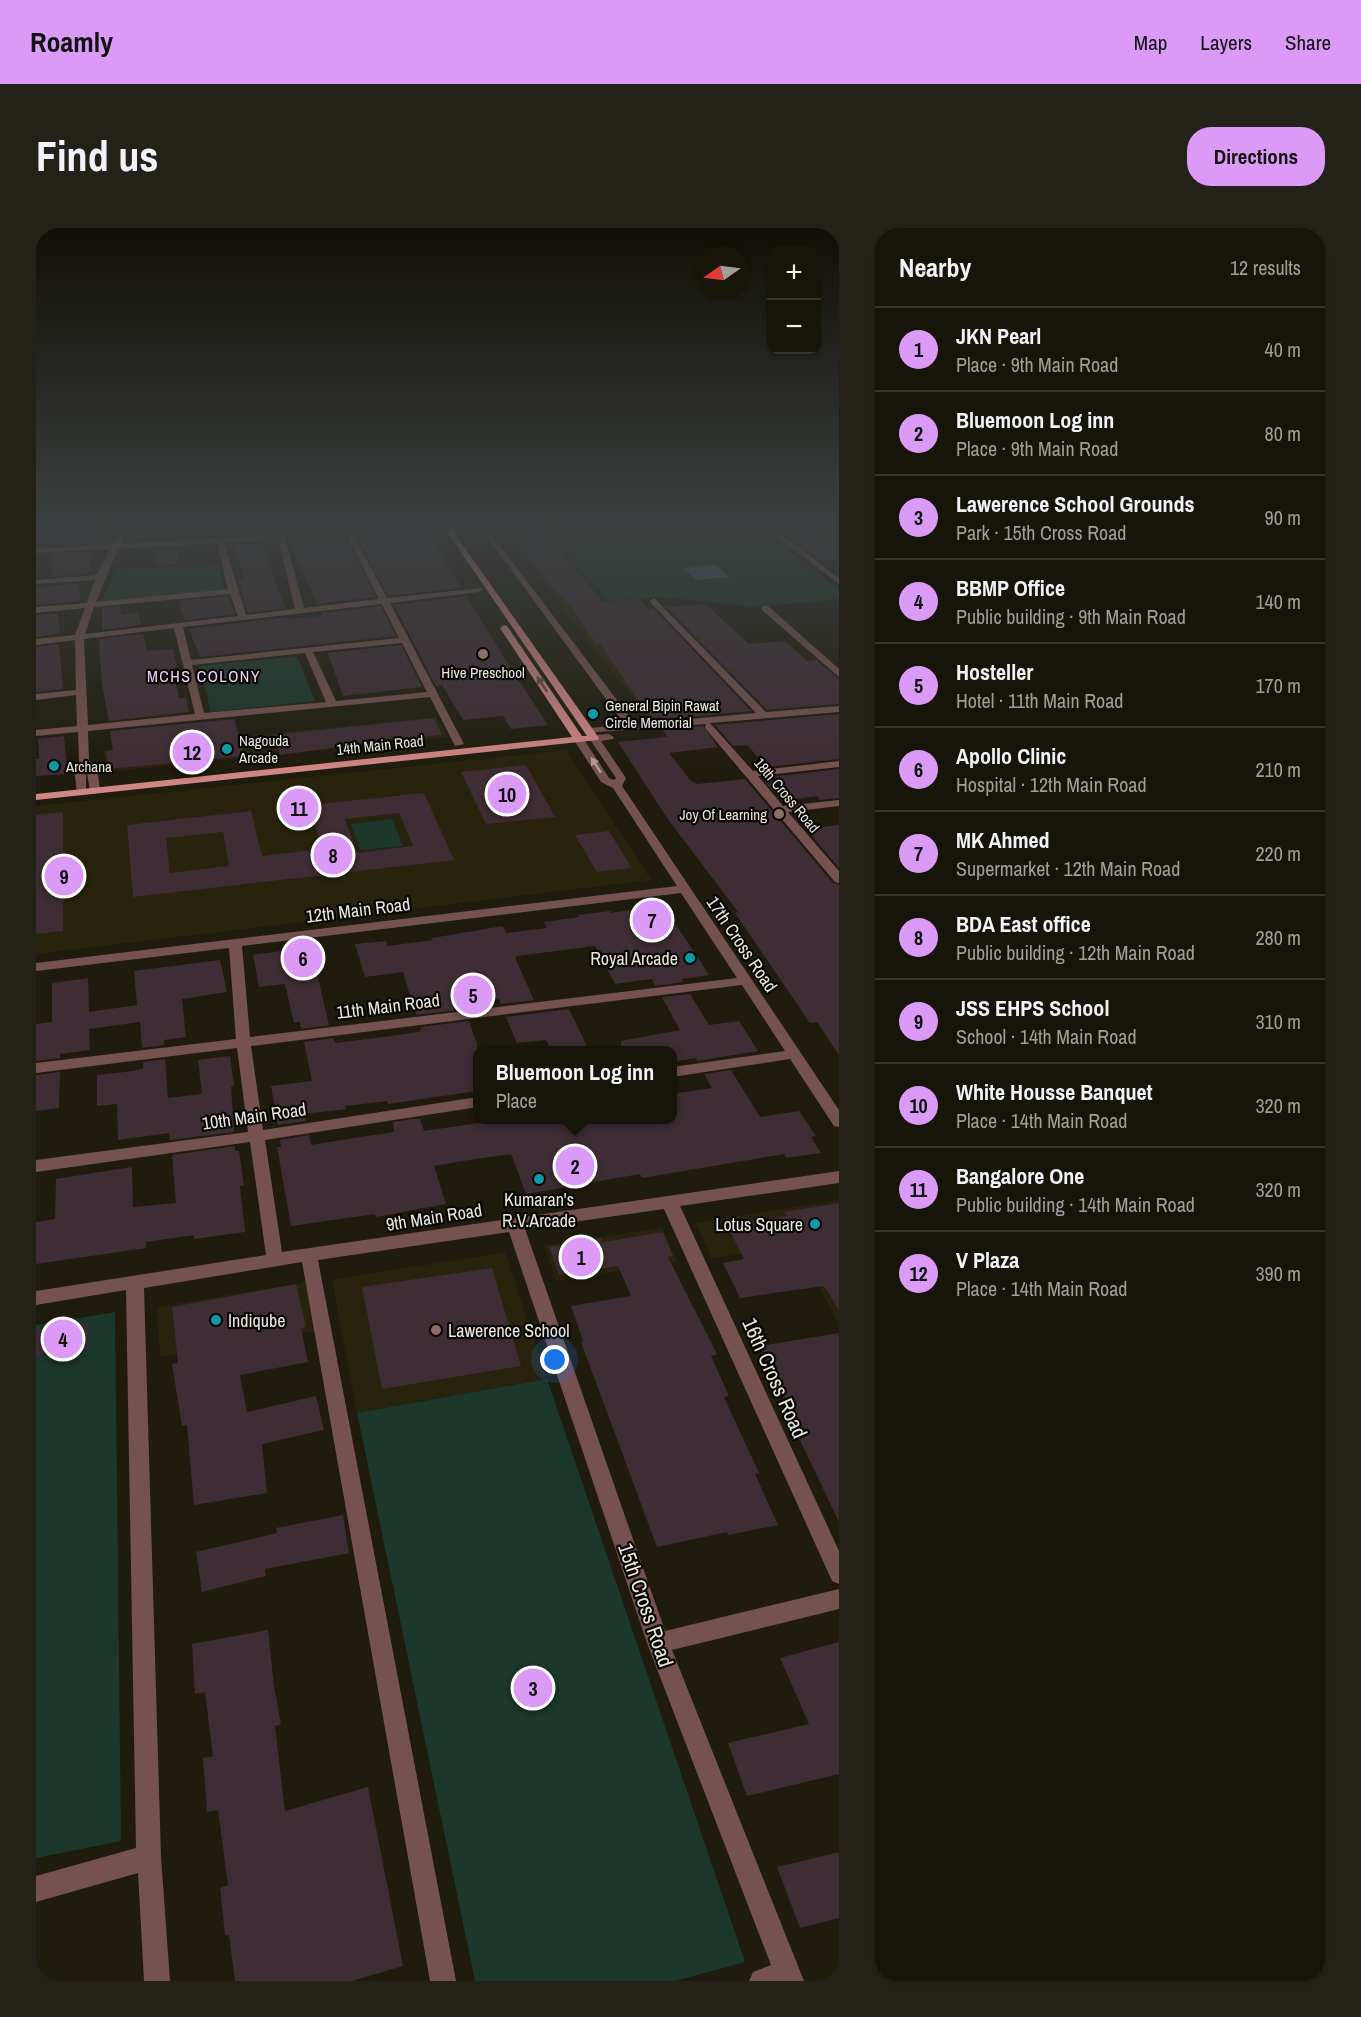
<!DOCTYPE html>
<meta charset="utf-8">
<style>
:root{--surface:#17150a;--page:#242218;--text:#f1f3f6;--muted:#9e9f9c;--line:#36342b;--accent:#da9af6}
body{margin:0;font-family:"Archivo Narrow",sans-serif;background:var(--page);color:var(--text)}
.controls{position:absolute;right:18px;top:18px;display:grid;overflow:hidden;border-radius:12px;box-shadow:0 2px 4px #0004}
.controls button{width:54px;height:54px;display:grid;place-items:center;padding:0;border:0;border-bottom:2px solid var(--line);background:var(--surface);color:var(--text);font:30px sans-serif}
.compass{position:absolute;left:659px;top:18px;width:54px;height:54px;border-radius:50%;background:var(--surface);box-shadow:0 2px 4px #0004;rotate:256deg}
.you{position:absolute;left:519px;top:1132px;width:21px;height:21px;margin:-15px;border:4px solid #fff;border-radius:50%;background:#1a73e8;box-shadow:0 0 0 9px #1a73e833}
.badge{display:grid;place-items:center;width:39px;height:39px;border-radius:50%;background:var(--accent);color:#111;font-size:20px;font-weight:700}
.pin{position:absolute;translate:-50% -50%;border:3px solid #fff;box-shadow:0 2px 6px #0006}
.popup{position:absolute;left:437px;top:818px;width:204px;height:78px;box-sizing:border-box;display:grid;place-content:center;border-radius:12px;background:var(--surface);filter:drop-shadow(0 2px 4px #0005);font-size:20px;white-space:nowrap;color:var(--muted)}
.popup b{font-size:22px;color:var(--text)}
.popup::after{content:'';position:absolute;left:50%;top:100%;margin-left:-12px;border:12px solid transparent;border-top-color:var(--surface)}
.list{margin:0;padding:0;list-style:none}
h2{display:flex;justify-content:space-between;align-items:center;height:78px;margin:0;padding:0 24px;font-size:26px}
h2 small{font-size:20px;font-weight:400;color:var(--muted)}
.list li{display:grid;grid-template-columns:39px 1fr auto;gap:18px;align-items:center;box-sizing:border-box;height:84px;padding:0 24px;border-top:2px solid var(--line)}
.list b{display:block;font-size:22px;white-space:nowrap}
.list p{margin:0;font-size:20px;white-space:nowrap;color:var(--muted)}
.list em{font-size:20px;font-style:normal;color:var(--muted)}
.map{position:relative;flex:none;width:803px;height:1753px;overflow:hidden;border-radius:24px}
header{display:flex;align-items:center;gap:36px;box-sizing:border-box;height:84px;padding:0 30px;background:var(--accent);color:#111}
header strong{font-size:28px}
nav{display:flex;gap:33px;margin-inline-start:auto;font-size:21px}
.intro{display:flex;align-items:center;justify-content:space-between;box-sizing:border-box;height:144px;padding:0 36px}
h1{margin:0;font-size:42px}
.button{padding:15px 27px;border-radius:24px;background:var(--accent);color:#111;font-size:21px;font-weight:700}
main{display:flex;gap:36px;padding:0 36px}
aside{flex:1;background:var(--surface);border-radius:24px;box-shadow:0 2px 4px #0004}
.map>svg:first-child{display:block}
.built{fill:#28230d}
.green{fill:#1c372b}
.water{fill:#4b5f79}
.building{fill:#3e2d34;fill-rule:evenodd}
.lines{fill:none;stroke-linecap:round;stroke-linejoin:round}
.minor{fill:#755150;fill-rule:evenodd}
.major{fill:#d08684;fill-rule:evenodd}
.oneway{fill:#6c4644}
.oneway2{fill:#b09c97}
.education-dot{fill:#8d6e63;stroke:#080703;stroke-width:2}
.culture-dot{fill:#0f9aa8;stroke:#080703;stroke-width:2}
.labels{text-anchor:middle;dominant-baseline:central;stroke-width:4.5;stroke-linejoin:round;paint-order:stroke}
.far-poi-label{font-size:15px;fill:#eae8de;stroke:#080703;text-anchor:start}
.far-street-label{font-size:15px;fill:#eae8de;stroke:#080703}
.far-neighbourhood-label{font-size:16px;letter-spacing:1.5px;fill:#f0d5fc;stroke:#080703}
.street-label{font-size:18px;fill:#eae8de;stroke:#080703}
.poi-label{font-size:18px;fill:#eae8de;stroke:#080703;text-anchor:end}
.near-street-label{font-size:21px;fill:#eae8de;stroke:#080703}
</style>
<header>
<strong>Roamly</strong>
<nav><a>Map</a><a>Layers</a><a>Share</a></nav>
</header>
<div class="intro"><h1>Find us</h1><a class="button">Directions</a></div>
<main>
<div class="map">
<svg width="803" height="1753" viewBox="0 0 803 1753">
<rect width="100%" height="100%" fill="#1f1c0d"/>
<g class="built">
<polygon points="459,295 506,295 572,373 626,444 661,484 613,490"/>
<polygon points="401,489 412,509 71,544 67,522"/>
<polygon points="530,522 615,652 0,726 0,578"/>
<polygon points="803,972 803,1096 761,1019 676,1030 660,995"/>
<polygon points="626,1000 641,1034 520,1053 508,1017"/>
<polygon points="469,1024 511,1151 321,1185 296,1052"/>
<polygon points="272,1054 281,1103 124,1129 121,1079"/>
</g>
<g class="green">
<polygon points="506,295 717,295 803,362 803,371 721,379 623,369 572,373"/>
<polygon points="183,337 187,361 65,374 82,341"/>
<polygon points="261,428 279,473 175,484 163,438"/>
<polygon points="356,591 367,618 324,622 315,596"/>
<polygon points="79,1084 85,1613 0,1630 0,1097"/>
<polygon points="511,1151 709,1734 639,1753 439,1753 321,1185"/>
</g>
<polygon class="water" points="680,337 693,349 660,352 647,340"/>
<g class="building">
<polygon points="137,295 218,295 222,306 122,312 124,303 135,303"/>
<polygon points="278,295 280,302 249,304 245,296"/>
<polygon points="322,295 387,295 425,360 352,368 321,308 330,307"/>
<polygon points="466,295 499,295 567,374 603,371 613,381 617,380 715,483 618,492 600,469 564,416 560,416 533,375 531,375 525,366 521,366"/>
<polygon points="64,300 64,312 59,312 58,315 0,316 0,304"/>
<polygon points="780,301 803,318 803,332 786,333 751,303"/>
<polygon points="310,309 340,369 281,376 253,313"/>
<polygon points="225,315 249,380 212,385 202,351 209,350 197,317"/>
<polygon points="143,320 141,336 119,337 121,321"/>
<polygon points="57,324 53,345 16,348 16,326"/>
<polygon points="43,355 44,373 0,377 0,360"/>
<polygon points="192,368 199,386 149,392 142,373"/>
<polygon points="430,368 474,439 512,497 475,501 467,488 427,492 406,457 400,458 358,377"/>
<polygon points="669,376 713,416 749,413 771,433 780,432 803,451 803,476 731,482 630,379"/>
<polygon points="345,378 360,408 164,429 153,401 252,389 253,391 286,388 285,385"/>
<polygon points="84,379 85,387 102,385 105,397 66,402 66,380"/>
<polygon points="22,385 24,405 0,409 0,387"/>
<polygon points="107,406 111,423 137,421 141,439 137,441 143,470 150,470 153,484 73,493 66,456 63,415 65,411"/>
<polygon points="23,416 27,461 0,464 0,419"/>
<polygon points="365,417 386,459 307,468 292,425"/>
<polygon points="803,486 803,531 731,539 711,517 697,518 679,497"/>
<polygon points="398,490 406,507 338,512 339,514 244,527 237,507"/>
<polygon points="198,491 209,528 73,541 70,523 77,523 74,503"/>
<polygon points="667,498 682,519 633,525 654,552 661,556 709,551 797,655 803,657 803,827 781,794 774,795 699,685 702,684 631,590 582,514 632,509 626,502"/>
<polygon points="28,508 32,546 0,548 0,531 3,531 2,511"/>
<polygon points="490,537 519,589 450,596 425,544"/>
<polygon points="803,541 803,570 784,572 781,568 746,573 726,550"/>
<path d="M388,565L418,632L97,669L91,597L215,583L226,628L286,621L273,577ZM363,585L377,618L321,625L309,591ZM187,604L193,638L134,645L130,610Z"/>
<polygon points="27,584 27,703 0,706 0,587"/>
<polygon points="803,597 803,640 770,601"/>
<polygon points="573,603 596,640 561,644 539,607"/>
<polygon points="627,677 673,747 646,751 647,754 619,758 616,751 579,756 559,718 481,728 479,730 498,772 465,776 463,771 427,776 428,781 380,787 367,744 329,749 319,716 350,713 351,718 397,712 396,710 467,698 470,705 511,700 508,694 543,689 542,687 574,683 575,685"/>
<polygon points="275,719 293,797 265,801 264,794 258,795 249,756 223,759 217,727"/>
<polygon points="184,732 191,764 146,771 150,809 128,812 128,817 106,820 104,794 53,801 54,822 24,826 24,830 0,833 0,796 16,794 16,755 52,750 53,784 101,777 98,743"/>
<polygon points="654,766 673,797 703,793 722,823 661,833 660,830 636,834 636,822 585,822 585,813 644,802 626,769"/>
<polygon points="533,781 553,822 515,822 510,812 481,815 470,789"/>
<polygon points="433,793 441,816 441,863 352,876 351,873 309,878 310,881 268,886 270,893 242,897 235,858 276,853 268,814 296,810 300,815 370,806 385,803 384,799"/>
<polygon points="194,828 198,858 195,859 198,904 134,912 133,905 82,912 81,876 61,878 61,847 98,843 107,840 107,834 129,831 132,870 166,866 162,832"/>
<polygon points="695,842 724,889 763,883 780,908 775,909 785,925 750,930 748,926 606,950 604,946 490,966 475,926 439,931 398,938 410,976 340,989 339,986 255,998 241,919 245,919 244,912 273,907 275,917 318,910 358,904 357,894 376,891 384,891 388,903 470,891 636,891 636,866 676,860 668,846"/>
<polygon points="24,844 23,880 0,883 0,847"/>
<polygon points="199,918 199,923 203,923 208,957 204,958 209,1004 158,1011 158,1007 110,1014 110,1020 0,1036 0,994 19,991 20,951 96,939 97,979 140,975 136,927"/>
<polygon points="803,975 803,1082 788,1058 704,1070 687,1035 708,1031 691,997 751,988 748,984"/>
<polygon points="627,1004 637,1028 632,1029 681,1126 675,1128 693,1168 688,1169 723,1245 719,1246 742,1297 692,1307 691,1304 621,1319 545,1114 547,1113 535,1078 595,1068 582,1038 523,1047 513,1019 565,1010 567,1014"/>
<polygon points="456,1040 485,1138 346,1161 326,1059"/>
<polygon points="260,1056 270,1099 265,1100 272,1134 204,1147 211,1184 280,1168 288,1202 226,1216 231,1265 158,1277 151,1197 146,1198 136,1136 142,1135 136,1079"/>
<polygon points="53,1095 53,1120 0,1128 0,1103"/>
<polygon points="803,1105 803,1294 762,1208 766,1207 725,1118"/>
<polygon points="307,1287 313,1325 229,1341 230,1348 166,1364 160,1324 241,1305 240,1300"/>
<polygon points="232,1402 238,1458 245,1496 239,1498 249,1583 332,1559 367,1738 316,1753 199,1753 193,1707 189,1707 184,1660 192,1657 182,1582 171,1584 167,1530 177,1528 169,1464 159,1466 156,1416"/>
<polygon points="803,1414 803,1546 711,1568 692,1515 773,1496 744,1430"/>
<polygon points="803,1624 803,1690 764,1700 741,1639"/>
</g>
<g class="lines">
<g class="minor">
<path d="M57,295H93L84,316L308,303L304,295H311L351,370L446,360L447,362L443,364L354,375L428,516L419,518L394,469L52,503L53,533L61,537L64,563L59,566L54,563L50,539V564L45,567L41,566L38,539L43,534L42,504L0,508V502L41,498L40,467L0,472V466L40,462L39,412L0,417V411L39,407L49,380L0,385V379L51,375L59,352L0,356V352L61,347L74,321L0,325V321L76,316L85,297L0,302V298ZM311,307L343,371L268,380L249,311ZM242,311L259,381L210,387L188,315ZM181,315L192,361L60,374L82,321ZM194,366L202,388L49,406L58,379ZM346,376L363,410L155,432L147,399ZM138,400L159,486L52,497L48,411ZM366,415L391,464L300,473L277,424ZM269,425L290,474L168,485L156,437Z"/>
<polygon points="441,295 447,295 599,496 720,485 615,375 614,373 618,370 730,484 803,478 803,484 674,495 717,543 803,533 803,539 722,548 747,578 803,572 803,578 752,584 803,643 803,655 799,654 669,500 670,496 549,505 548,503 553,500 589,497"/>
<polygon points="723,295 731,295 803,350 803,356"/>
<polygon points="726,378 732,378 803,441 803,449 726,382"/>
<path d="M573,506L578,509L577,511L565,513L590,550L586,558L803,882V899L798,898L754,831L636,849V839L749,823L706,757L215,818L227,902L442,869V879L229,912L246,1024L803,943V955L644,978L803,1323V1356L796,1353L628,981L489,1001L629,1403L803,1361V1381L636,1422L768,1753H713L717,1744L735,1737L611,1415L473,1004L282,1032L420,1753H394L266,1034L108,1060L125,1629L134,1753H108L102,1645L0,1674V1648L100,1620L90,1062L0,1077V1063L230,1027L214,914L0,944V932L212,904L201,820L0,845V835L200,811L193,720L0,743V735L641,658L577,560L565,554L538,512L547,510L573,550L578,552L580,550L553,510L558,507ZM645,665L701,750L214,809L206,718Z"/>
</g>
<polygon class="major" points="405,295 411,295 563,510 562,512 0,572 0,566 536,509 464,400 468,397 471,398 546,508 551,508"/>
</g>
<defs><path id="oneway-solid" d="M-6-.8H1V-3.2L6.5 0L1 3.2V.8H-6Z" transform="scale(1.5)"/></defs>
<use class="oneway" href="#oneway-solid" transform="translate(506 456) rotate(-124)"/>
<use class="oneway2" href="#oneway-solid" transform="translate(560 537) rotate(-123)"/>
<linearGradient id="sky" x2="0" y2="1"><stop stop-color="#110f07"/><stop offset="0.55" stop-color="#3c4040"/><stop offset="1" stop-color="#3c4040" stop-opacity="0"/></linearGradient>
<rect width="803" height="540" fill="url(#sky)"/>
<g class="education-dot">
<circle cx="447" cy="426" r="6"/>
<circle cx="743" cy="586" r="6"/>
<circle cx="400" cy="1102" r="6"/>
</g>
<g class="culture-dot">
<circle cx="557" cy="486" r="6"/>
<circle cx="191" cy="521" r="6"/>
<circle cx="18" cy="538" r="6"/>
<circle cx="654" cy="730" r="6"/>
<circle cx="503" cy="951" r="6"/>
<circle cx="779" cy="996" r="6"/>
<circle cx="180" cy="1092" r="6"/>
</g>
<g class="labels">
<g class="far-poi-label">
<text x="447" y="444" text-anchor="middle">Hive Preschool</text>
<text x="569" y="477">General Bipin Rawat<tspan x="569" dy="17">Circle Memorial</tspan></text>
<text x="203" y="512">Nagouda<tspan x="203" dy="17">Arcade</tspan></text>
<text x="30" y="538">Archana</text>
<text x="731" y="586" text-anchor="end">Joy Of Learning</text>
</g>
<g class="far-street-label">
<text transform="translate(344 517) rotate(-6)">14th Main Road</text>
<text transform="translate(751 567) rotate(50)">18th Cross Road</text>
</g>
<g class="far-neighbourhood-label">
<text x="168" y="448">MCHS COLONY</text>
</g>
<g class="street-label">
<text transform="translate(322 682) rotate(-7)">12th Main Road</text>
<text transform="translate(706 716) rotate(56)">17th Cross Road</text>
<text transform="translate(352 778) rotate(-7)">11th Main Road</text>
<text transform="translate(218 888) rotate(-8)">10th Main Road</text>
<text transform="translate(398 989) rotate(-9)">9th Main Road</text>
</g>
<g class="poi-label">
<text x="642" y="730">Royal Arcade</text>
<text x="503" y="971" text-anchor="middle">Kumaran's<tspan x="503" dy="21">R.V.Arcade</tspan></text>
<text x="767" y="996">Lotus Square</text>
<text x="192" y="1092" text-anchor="start">Indiqube</text>
<text x="412" y="1102" text-anchor="start">Lawerence School</text>
</g>
<g class="near-street-label">
<text transform="translate(739 1150) rotate(66)">16th Cross Road</text>
<text transform="translate(610 1377) rotate(71)">15th Cross Road</text>
</g>
</g>
</svg>
<div class="controls">
<button>+</button>
<button>−</button>
</div>
<svg class="compass" viewBox="-18 -18 36 36"><path d="M0-13l5 13h-10z" fill="#e53935"/><path d="M0 13l5-13h-10z" fill="#9e9f9c"/></svg>
<div class="you"></div>
<div class="pin badge" style="left:545px;top:1029px">1</div>
<div class="pin badge" style="left:539px;top:938px">2</div>
<div class="popup"><b>Bluemoon Log inn</b>Place</div>
<div class="pin badge" style="left:497px;top:1460px">3</div>
<div class="pin badge" style="left:27px;top:1111px">4</div>
<div class="pin badge" style="left:437px;top:767px">5</div>
<div class="pin badge" style="left:267px;top:730px">6</div>
<div class="pin badge" style="left:616px;top:692px">7</div>
<div class="pin badge" style="left:297px;top:627px">8</div>
<div class="pin badge" style="left:28px;top:648px">9</div>
<div class="pin badge" style="left:471px;top:566px">10</div>
<div class="pin badge" style="left:263px;top:580px">11</div>
<div class="pin badge" style="left:156px;top:524px">12</div>
</div>
<aside>
<h2>Nearby<small>12 results</small></h2>
<ul class="list">
<li><span class="badge">1</span><div><b>JKN Pearl</b><p>Place · 9th Main Road</p></div><em>40 m</em></li>
<li><span class="badge">2</span><div><b>Bluemoon Log inn</b><p>Place · 9th Main Road</p></div><em>80 m</em></li>
<li><span class="badge">3</span><div><b>Lawerence School Grounds</b><p>Park · 15th Cross Road</p></div><em>90 m</em></li>
<li><span class="badge">4</span><div><b>BBMP Office</b><p>Public building · 9th Main Road</p></div><em>140 m</em></li>
<li><span class="badge">5</span><div><b>Hosteller</b><p>Hotel · 11th Main Road</p></div><em>170 m</em></li>
<li><span class="badge">6</span><div><b>Apollo Clinic</b><p>Hospital · 12th Main Road</p></div><em>210 m</em></li>
<li><span class="badge">7</span><div><b>MK Ahmed</b><p>Supermarket · 12th Main Road</p></div><em>220 m</em></li>
<li><span class="badge">8</span><div><b>BDA East office</b><p>Public building · 12th Main Road</p></div><em>280 m</em></li>
<li><span class="badge">9</span><div><b>JSS EHPS School</b><p>School · 14th Main Road</p></div><em>310 m</em></li>
<li><span class="badge">10</span><div><b>White Housse Banquet</b><p>Place · 14th Main Road</p></div><em>320 m</em></li>
<li><span class="badge">11</span><div><b>Bangalore One</b><p>Public building · 14th Main Road</p></div><em>320 m</em></li>
<li><span class="badge">12</span><div><b>V Plaza</b><p>Place · 14th Main Road</p></div><em>390 m</em></li>
</ul>
</aside>
</main>
